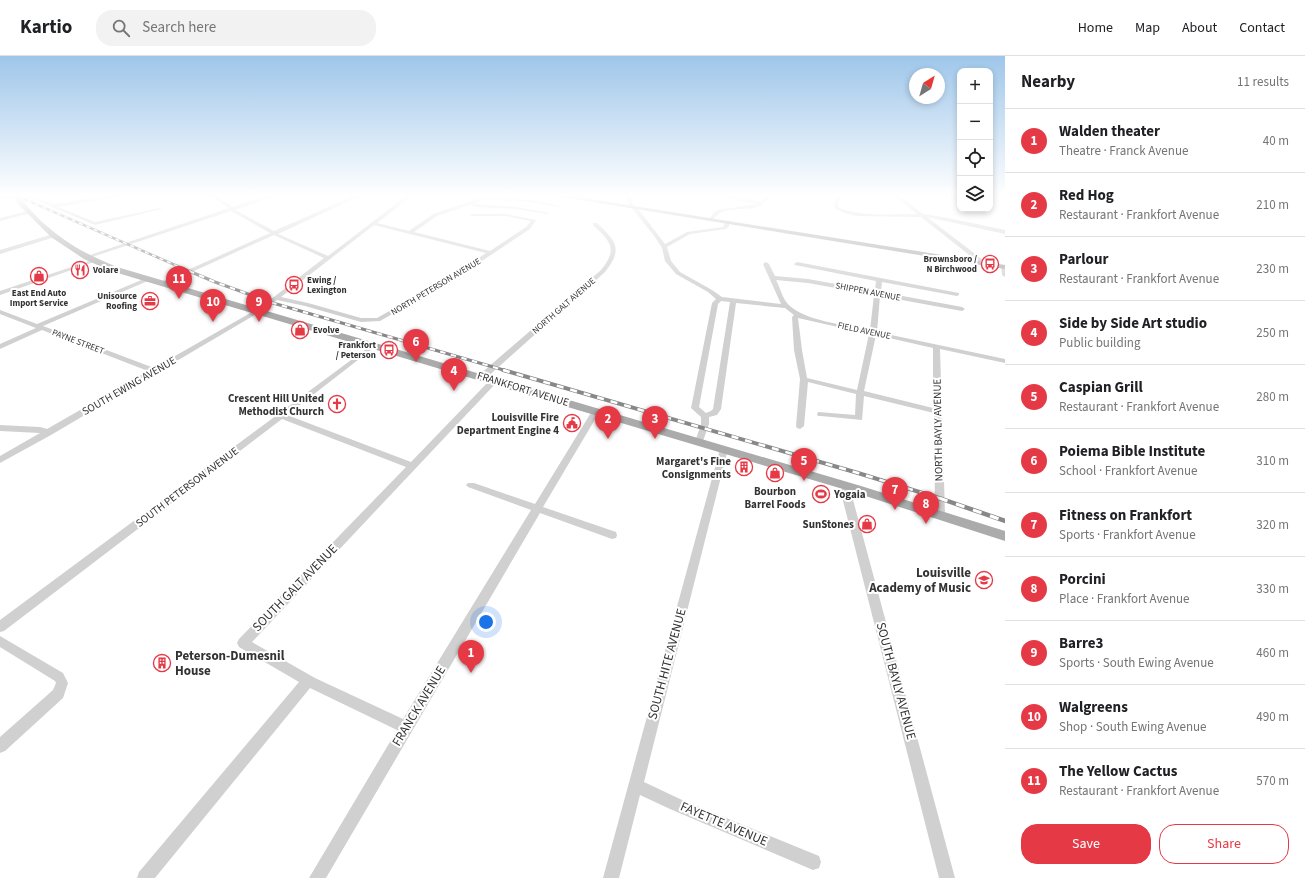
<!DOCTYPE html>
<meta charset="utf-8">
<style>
:root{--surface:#fff;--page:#f2f2f2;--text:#202124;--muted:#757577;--line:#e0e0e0;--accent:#e63946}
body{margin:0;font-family:"Source Sans 3",sans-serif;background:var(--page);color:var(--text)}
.controls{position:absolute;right:12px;top:12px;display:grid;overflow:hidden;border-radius:8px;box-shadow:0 2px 6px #0003}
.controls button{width:36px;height:36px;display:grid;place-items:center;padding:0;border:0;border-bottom:1px solid var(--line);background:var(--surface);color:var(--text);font:20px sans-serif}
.compass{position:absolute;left:909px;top:12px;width:36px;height:36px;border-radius:50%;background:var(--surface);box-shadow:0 2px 6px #0003;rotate:37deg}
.you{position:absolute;left:486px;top:566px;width:14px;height:14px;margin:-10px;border:3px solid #fff;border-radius:50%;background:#1a73e8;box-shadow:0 0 0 6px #1a73e833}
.badge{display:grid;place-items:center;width:26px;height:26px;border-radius:50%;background:var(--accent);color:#fff;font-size:13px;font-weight:700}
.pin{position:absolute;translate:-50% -33px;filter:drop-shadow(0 1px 2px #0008)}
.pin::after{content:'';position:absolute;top:21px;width:14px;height:12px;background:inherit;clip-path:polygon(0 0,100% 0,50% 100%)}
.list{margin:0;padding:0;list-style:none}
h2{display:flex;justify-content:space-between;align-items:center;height:52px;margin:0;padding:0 16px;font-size:17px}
h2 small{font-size:13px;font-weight:400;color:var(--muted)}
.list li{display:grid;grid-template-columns:26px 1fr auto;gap:12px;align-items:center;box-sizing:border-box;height:64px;padding:0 16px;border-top:1px solid var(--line)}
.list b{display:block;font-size:15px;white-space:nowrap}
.list p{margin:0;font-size:13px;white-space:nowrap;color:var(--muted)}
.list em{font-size:13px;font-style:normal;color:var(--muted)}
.actions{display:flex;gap:8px;padding:12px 16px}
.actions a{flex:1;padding:9px 0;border:1px solid var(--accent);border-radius:16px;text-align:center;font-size:14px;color:var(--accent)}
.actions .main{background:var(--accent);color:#fff}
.icon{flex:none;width:22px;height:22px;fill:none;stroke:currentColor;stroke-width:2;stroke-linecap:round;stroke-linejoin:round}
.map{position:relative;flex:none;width:1005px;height:822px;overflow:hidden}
header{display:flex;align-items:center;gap:24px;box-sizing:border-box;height:56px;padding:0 20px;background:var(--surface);border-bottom:1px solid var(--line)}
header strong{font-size:19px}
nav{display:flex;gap:22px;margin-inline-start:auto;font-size:14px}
.search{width:280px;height:36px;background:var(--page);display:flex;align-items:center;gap:10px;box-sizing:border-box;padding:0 14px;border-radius:16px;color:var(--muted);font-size:15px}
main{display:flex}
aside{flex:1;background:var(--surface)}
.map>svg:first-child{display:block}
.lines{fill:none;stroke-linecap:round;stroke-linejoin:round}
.minor{fill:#d0d0d0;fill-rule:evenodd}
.major{fill:#ababab;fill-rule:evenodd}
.rail-far3-casing{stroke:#888;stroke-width:2.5}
.rail-far2-casing{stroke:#888;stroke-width:3}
.rail-far1-casing{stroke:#888;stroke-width:4}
.rail-casing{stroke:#888;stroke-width:4.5}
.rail-far3{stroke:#fff;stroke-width:1.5;stroke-dasharray:4;stroke-linecap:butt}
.rail-far2{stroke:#fff;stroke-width:2;stroke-dasharray:5.5;stroke-linecap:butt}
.rail-far1{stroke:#fff;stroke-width:2.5;stroke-dasharray:7;stroke-linecap:butt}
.rail{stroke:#fff;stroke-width:3;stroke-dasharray:9;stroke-linecap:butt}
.labels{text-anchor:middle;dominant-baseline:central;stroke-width:4;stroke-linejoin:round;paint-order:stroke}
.far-poi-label{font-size:9px;font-weight:bold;fill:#333;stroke:#fff;text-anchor:end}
.far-street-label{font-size:9px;fill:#333;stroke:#fff}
.street-label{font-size:11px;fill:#333;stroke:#fff}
.poi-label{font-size:11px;font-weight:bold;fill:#333;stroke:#fff;text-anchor:end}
.near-poi-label{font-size:13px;font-weight:bold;fill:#333;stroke:#fff;text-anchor:end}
.near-street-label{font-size:13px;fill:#333;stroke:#fff}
</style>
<header>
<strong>Kartio</strong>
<div class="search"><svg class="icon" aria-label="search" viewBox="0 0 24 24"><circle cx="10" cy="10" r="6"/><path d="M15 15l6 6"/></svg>Search here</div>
<nav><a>Home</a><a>Map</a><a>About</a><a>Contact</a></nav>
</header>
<main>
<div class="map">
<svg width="1005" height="822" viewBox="0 0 1005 822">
<rect width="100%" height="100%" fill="#fff"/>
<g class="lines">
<g class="minor">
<polygon points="16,138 33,140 53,148 122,138 133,138 58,151 95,166 160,152 162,153 95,169 30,142"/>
<path d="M207,138H212L233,151L272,138H279L235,154L274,175L358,138H364L278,178L328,200L409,138H414L377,167L409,175L433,158L492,138H499L490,142L530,144L561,150L559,151L530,146L486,143L473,148L516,151L549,157L547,158L516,153L476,151L469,149L437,160L414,176L490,195L526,171L531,165L506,160H472L470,159V158H506L536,164L530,173L459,220L380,265L361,266L305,250L277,244L265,253L51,379L0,407V400L40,377L0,375V369L40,371L47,373L148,315L42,274L0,293V288L36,272L0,258V254L37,268L146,222H150V224L43,270L154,312L261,251L324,202L274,179L165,228H161V226L270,177L231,155L89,202L84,201L229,152ZM374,169L486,197L455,218L377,262H361L308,247L281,241Z"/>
<path d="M626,138H630L633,149L639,154L665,188L687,176L723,171L726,165H730L729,170L726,173L690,178L667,191L671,205L680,216L712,234L722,241L781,248L763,208L766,206L769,208L775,220L808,223L875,235L876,225L795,209L794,208L797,206L959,237V239L957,240L882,226L881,236L962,251L965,253L962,255L880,240L877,276L1005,303V307L940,293L945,458L943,461H937L935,458L934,357L864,340L862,364L821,360H818L817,358L818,356L855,359L856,338L808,326L804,370L800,373L797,372L796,370L800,323L794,294L792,261L794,259L785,252L736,247L721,353L717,359L709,361V368L702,388H696L695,386L701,368V361L691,352L712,247L716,243L708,236L676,218L665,205L662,192L655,181L635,156L629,150ZM776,224L808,227L874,239L870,274C847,269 802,265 787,247C782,241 780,231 776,224ZM721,245L730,246L713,353L711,355L706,357L699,351L718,248ZM798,262L869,278L857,334L807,322L802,294ZM876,279L933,292V352L864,335Z"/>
<path d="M716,138H723L760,146L767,138H771C759,161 738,148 720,157C716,159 714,163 711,165L709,164L714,156L718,154L756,148L735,144Z"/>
<path d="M837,138H841L838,149L839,152C864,161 891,158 917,158L892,138H897L923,158L948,162L1005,174V178L927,161L983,204L985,207L982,209L921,161L857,160L845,157L835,153L834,149Z"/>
<path d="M0,139C6,140 15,138 19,141L6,143L0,141Z"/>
<polygon points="29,155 31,155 31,157 0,165 0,162"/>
<path d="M593,167H597C617,186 623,193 605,216L485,323H479V319L601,214C618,193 611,186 593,169Z"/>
<polygon points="53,178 55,179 55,181 0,198 0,194"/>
<polygon points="92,204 97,205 0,239 0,235"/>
<polygon points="1001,209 1005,209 1005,221 1002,219"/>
<polygon points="374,287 377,289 376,290 287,359 411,406 491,323 494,323 498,325 252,586 315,622 403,663 531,454 468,431 466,429 468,427 474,427 535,448 592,355 596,353 600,355 543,451 616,476 617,479 616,482 612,483 540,457 326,822 309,822 397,674 310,632 155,822 137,822 139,816 299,626 239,591 237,587 239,583 406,411 282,363 4,575 0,576 0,564"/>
<polygon points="724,390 728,393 644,726 680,743 819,800 821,806 819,812 813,814 670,753 640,739 619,822 603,822 720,393"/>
<polygon points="844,426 849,429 955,822 939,822 839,429"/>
<polygon points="0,580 63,617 68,627 63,642 5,695 0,697 0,681 53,634 56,627 55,625 0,591"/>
</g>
<g class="major">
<path d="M13,138H19C24,148 31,154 38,162C63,186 85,198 117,211L861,430L1005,475V485L853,436L111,215L84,203L51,181L18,148Z"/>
<polygon points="544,138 559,138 1005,209 1005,213"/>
</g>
<g class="rail-far3-casing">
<polyline id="rail-far3" points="13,138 191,216"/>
</g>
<g class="rail-far2-casing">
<polyline id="rail-far2" points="189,215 215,226 273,247 507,315"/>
</g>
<g class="rail-far1-casing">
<polyline id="rail-far1" points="503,314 858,417 942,443"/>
</g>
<g class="rail-casing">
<polyline id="rail" points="939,442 1005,465"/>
</g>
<use href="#rail-far3" class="rail-far3"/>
<use href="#rail-far2" class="rail-far2"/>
<use href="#rail-far1" class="rail-far1"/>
<use href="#rail" class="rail"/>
</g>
<linearGradient id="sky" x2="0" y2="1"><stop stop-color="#9ec6ea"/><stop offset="0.55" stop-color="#fff"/><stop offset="1" stop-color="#fff" stop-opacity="0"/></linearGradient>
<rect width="1005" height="253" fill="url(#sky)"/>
<defs>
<g id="bus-ring" transform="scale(0.9)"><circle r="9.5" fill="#fff" stroke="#e63946" stroke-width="1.5"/><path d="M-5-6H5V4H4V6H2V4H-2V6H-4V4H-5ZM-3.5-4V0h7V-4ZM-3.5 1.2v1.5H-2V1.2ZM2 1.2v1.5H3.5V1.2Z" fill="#e63946"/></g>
<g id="restaurant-ring" transform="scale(0.9)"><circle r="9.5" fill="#fff" stroke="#e63946" stroke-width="1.5"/><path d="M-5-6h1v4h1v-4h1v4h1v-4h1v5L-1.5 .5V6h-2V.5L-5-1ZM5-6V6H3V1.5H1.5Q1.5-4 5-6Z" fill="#e63946"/></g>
<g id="shop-ring" transform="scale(0.9)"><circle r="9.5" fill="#fff" stroke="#e63946" stroke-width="1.5"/><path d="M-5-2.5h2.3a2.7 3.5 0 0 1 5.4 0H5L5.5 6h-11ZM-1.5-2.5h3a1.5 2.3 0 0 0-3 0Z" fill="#e63946"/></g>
<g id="office-ring" transform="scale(0.9)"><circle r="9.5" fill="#fff" stroke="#e63946" stroke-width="1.5"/><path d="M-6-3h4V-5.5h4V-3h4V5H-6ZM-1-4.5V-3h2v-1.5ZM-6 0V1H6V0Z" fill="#e63946"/></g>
<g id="church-ring" transform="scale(0.9)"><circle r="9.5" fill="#fff" stroke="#e63946" stroke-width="1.5"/><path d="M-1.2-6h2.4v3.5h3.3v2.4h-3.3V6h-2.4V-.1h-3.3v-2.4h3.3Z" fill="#e63946"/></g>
<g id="civic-ring" transform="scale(0.9)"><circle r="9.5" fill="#fff" stroke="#e63946" stroke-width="1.5"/><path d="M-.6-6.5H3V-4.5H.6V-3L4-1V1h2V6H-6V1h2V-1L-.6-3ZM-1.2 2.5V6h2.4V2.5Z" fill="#e63946"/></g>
<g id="building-ring" transform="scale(0.9)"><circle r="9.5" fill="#fff" stroke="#e63946" stroke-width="1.5"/><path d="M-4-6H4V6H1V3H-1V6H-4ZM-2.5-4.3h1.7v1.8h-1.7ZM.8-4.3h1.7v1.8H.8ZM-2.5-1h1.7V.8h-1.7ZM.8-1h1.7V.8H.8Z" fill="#e63946"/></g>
<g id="stadium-ring" transform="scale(0.9)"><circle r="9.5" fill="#fff" stroke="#e63946" stroke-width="1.5"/><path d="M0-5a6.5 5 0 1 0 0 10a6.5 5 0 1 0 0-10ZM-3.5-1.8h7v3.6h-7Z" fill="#e63946"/></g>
<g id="school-ring" transform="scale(0.9)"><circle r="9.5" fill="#fff" stroke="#e63946" stroke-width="1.5"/><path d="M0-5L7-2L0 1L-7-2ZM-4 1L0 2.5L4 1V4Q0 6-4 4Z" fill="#e63946"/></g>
</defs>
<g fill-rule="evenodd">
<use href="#bus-ring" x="990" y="208"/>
<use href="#restaurant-ring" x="80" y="214"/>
<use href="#shop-ring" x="39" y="220"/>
<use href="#bus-ring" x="294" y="229"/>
<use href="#office-ring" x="150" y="245"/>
<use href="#shop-ring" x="300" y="274"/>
<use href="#bus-ring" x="389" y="294"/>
<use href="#church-ring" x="337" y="348"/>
<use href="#civic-ring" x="572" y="367"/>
<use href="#building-ring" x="744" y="411"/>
<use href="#shop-ring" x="775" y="417"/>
<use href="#stadium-ring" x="821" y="438"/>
<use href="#shop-ring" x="867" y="468"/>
<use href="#school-ring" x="984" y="524"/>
<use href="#building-ring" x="162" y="607"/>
</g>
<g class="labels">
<g class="far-poi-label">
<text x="977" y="203">Brownsboro /<tspan x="977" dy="10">N Birchwood</tspan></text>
<text x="93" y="214" text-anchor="start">Volare</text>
<text x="307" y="224" text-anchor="start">Ewing /<tspan x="307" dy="10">Lexington</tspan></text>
<text x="39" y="237" text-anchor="middle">East End Auto<tspan x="39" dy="10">Import Service</tspan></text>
<text x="137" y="240">Unisource<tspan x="137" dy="10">Roofing</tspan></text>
<text x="313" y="274" text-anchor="start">Evolve</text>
<text x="376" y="289">Frankfort<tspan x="376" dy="10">/ Peterson</tspan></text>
</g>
<g class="far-street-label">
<text transform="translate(436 231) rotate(-31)">NORTH PETERSON AVENUE</text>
<text transform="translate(868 236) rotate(11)">SHIPPEN AVENUE</text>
<text transform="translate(564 250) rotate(-41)">NORTH GALT AVENUE</text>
<text transform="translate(864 275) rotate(12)">FIELD AVENUE</text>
<text transform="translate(78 286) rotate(21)">PAYNE STREET</text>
</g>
<g class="street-label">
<text transform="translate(129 330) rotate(-30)">SOUTH EWING AVENUE</text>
<text transform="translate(523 333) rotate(17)">FRANKFORT AVENUE</text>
<text transform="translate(938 374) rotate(-91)">NORTH BAYLY AVENUE</text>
<text transform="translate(187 431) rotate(-37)">SOUTH PETERSON AVENUE</text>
</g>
<g class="poi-label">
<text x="324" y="342">Crescent Hill United<tspan x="324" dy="13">Methodist Church</tspan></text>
<text x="559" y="361">Louisville Fire<tspan x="559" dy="13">Department Engine 4</tspan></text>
<text x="731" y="405">Margaret's Fine<tspan x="731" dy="13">Consignments</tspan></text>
<text x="775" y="435" text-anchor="middle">Bourbon<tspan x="775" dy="13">Barrel Foods</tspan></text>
<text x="834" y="438" text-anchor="start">Yogaia</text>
<text x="854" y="468">SunStones</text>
</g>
<g class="near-poi-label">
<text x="971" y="517">Louisville<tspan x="971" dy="15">Academy of Music</tspan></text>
<text x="175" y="600" text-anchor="start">Peterson-Dumesnil<tspan x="175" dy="15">House</tspan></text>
</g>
<g class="near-street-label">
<text transform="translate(295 532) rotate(-46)">SOUTH GALT AVENUE</text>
<text transform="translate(667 608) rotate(-75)">SOUTH HITE AVENUE</text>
<text transform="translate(896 625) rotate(75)">SOUTH BAYLY AVENUE</text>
<text transform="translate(419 650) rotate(-59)">FRANCK AVENUE</text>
<text transform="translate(724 768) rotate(23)">FAYETTE AVENUE</text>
</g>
</g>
</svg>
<div class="controls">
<button>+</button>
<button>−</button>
<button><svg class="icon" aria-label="locate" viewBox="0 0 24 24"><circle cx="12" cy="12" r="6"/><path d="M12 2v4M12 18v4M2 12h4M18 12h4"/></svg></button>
<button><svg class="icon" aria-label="layers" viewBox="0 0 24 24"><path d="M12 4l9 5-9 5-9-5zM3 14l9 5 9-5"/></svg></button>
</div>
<svg class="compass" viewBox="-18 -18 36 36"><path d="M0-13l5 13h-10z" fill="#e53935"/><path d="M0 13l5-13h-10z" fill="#757577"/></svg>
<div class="you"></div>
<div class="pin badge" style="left:471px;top:617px">1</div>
<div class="pin badge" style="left:608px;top:383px">2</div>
<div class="pin badge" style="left:655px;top:383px">3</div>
<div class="pin badge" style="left:454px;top:335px">4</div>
<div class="pin badge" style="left:804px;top:425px">5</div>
<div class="pin badge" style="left:416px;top:306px">6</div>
<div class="pin badge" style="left:895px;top:454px">7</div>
<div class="pin badge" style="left:926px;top:468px">8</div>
<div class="pin badge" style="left:259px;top:266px">9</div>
<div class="pin badge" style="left:213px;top:266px">10</div>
<div class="pin badge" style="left:179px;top:243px">11</div>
</div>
<aside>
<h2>Nearby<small>11 results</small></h2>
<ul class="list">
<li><span class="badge">1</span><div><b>Walden theater</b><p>Theatre · Franck Avenue</p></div><em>40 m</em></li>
<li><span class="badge">2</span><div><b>Red Hog</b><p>Restaurant · Frankfort Avenue</p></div><em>210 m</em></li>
<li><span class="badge">3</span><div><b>Parlour</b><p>Restaurant · Frankfort Avenue</p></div><em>230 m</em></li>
<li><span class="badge">4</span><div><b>Side by Side Art studio</b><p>Public building</p></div><em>250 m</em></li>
<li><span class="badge">5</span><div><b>Caspian Grill</b><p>Restaurant · Frankfort Avenue</p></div><em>280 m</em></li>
<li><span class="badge">6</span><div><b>Poiema Bible Institute</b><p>School · Frankfort Avenue</p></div><em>310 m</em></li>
<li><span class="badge">7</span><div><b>Fitness on Frankfort</b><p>Sports · Frankfort Avenue</p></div><em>320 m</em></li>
<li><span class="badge">8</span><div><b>Porcini</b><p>Place · Frankfort Avenue</p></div><em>330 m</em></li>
<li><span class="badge">9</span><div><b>Barre3</b><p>Sports · South Ewing Avenue</p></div><em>460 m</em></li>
<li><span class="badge">10</span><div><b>Walgreens</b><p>Shop · South Ewing Avenue</p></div><em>490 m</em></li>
<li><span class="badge">11</span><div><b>The Yellow Cactus</b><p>Restaurant · Frankfort Avenue</p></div><em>570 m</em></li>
</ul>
<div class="actions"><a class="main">Save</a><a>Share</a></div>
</aside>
</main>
